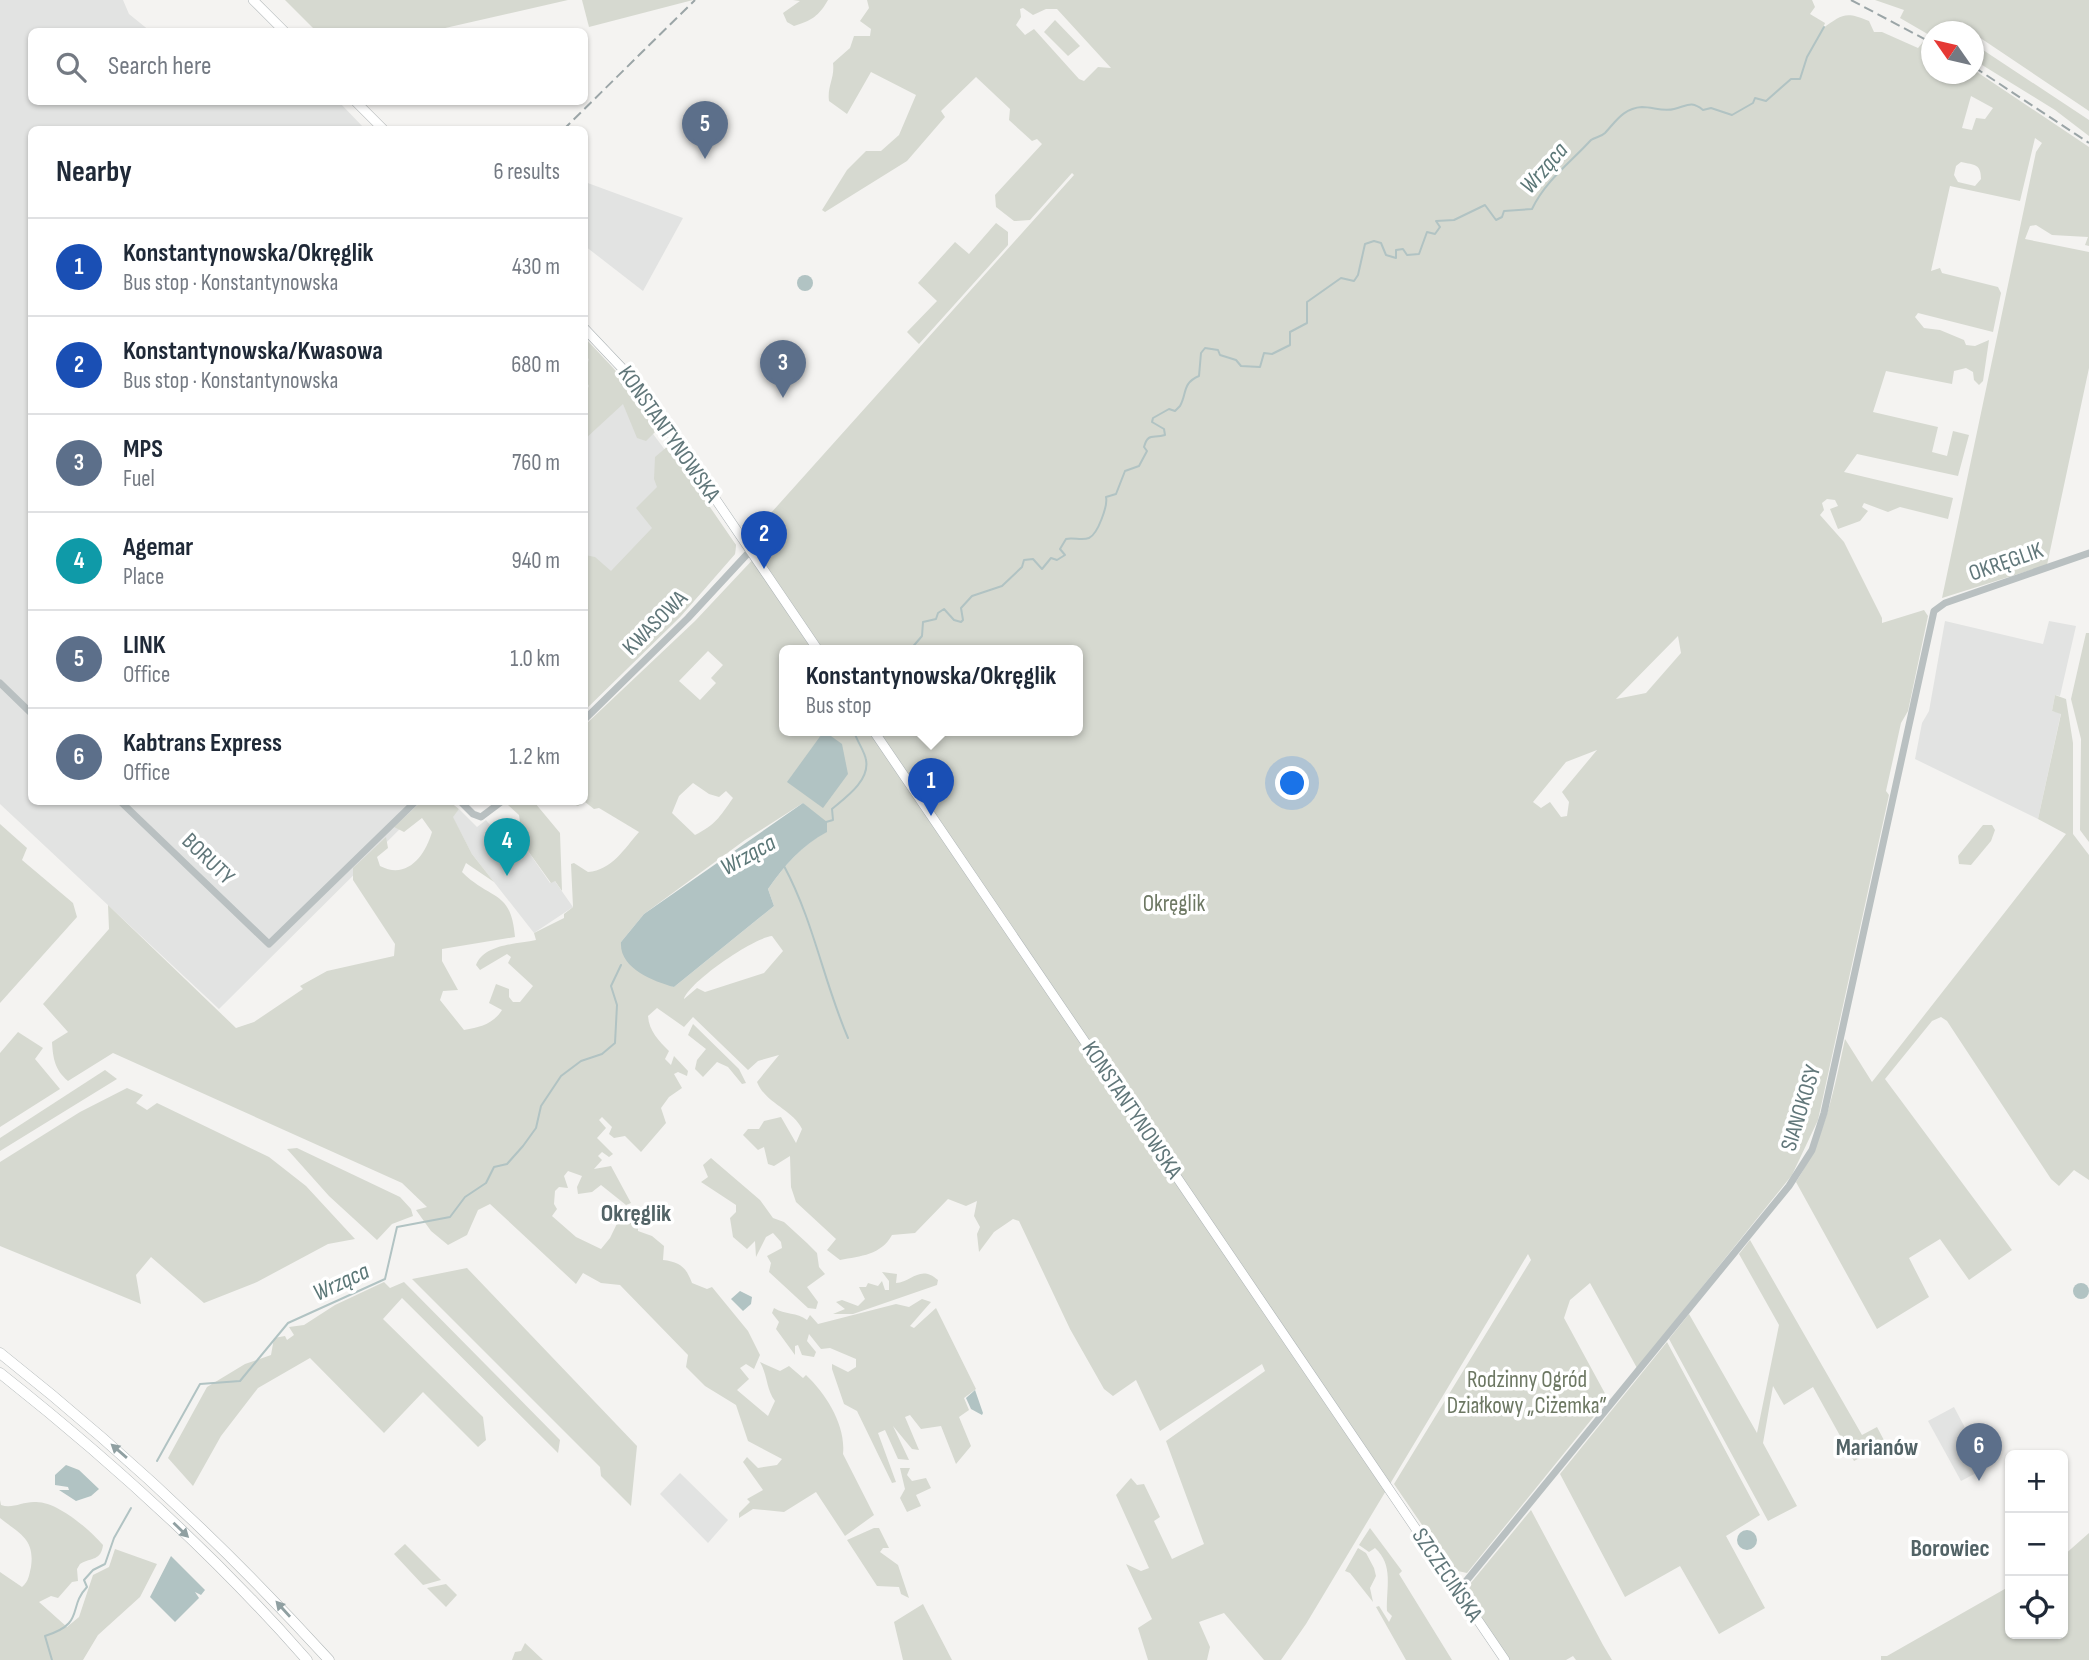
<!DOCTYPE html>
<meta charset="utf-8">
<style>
:root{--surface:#fff;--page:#f2f2f3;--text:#1f2937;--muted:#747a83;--line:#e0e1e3;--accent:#da2b33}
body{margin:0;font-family:"Sofia Sans Condensed",sans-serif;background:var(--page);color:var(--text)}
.controls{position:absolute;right:21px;bottom:21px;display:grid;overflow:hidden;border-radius:10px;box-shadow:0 2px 5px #0004}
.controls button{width:63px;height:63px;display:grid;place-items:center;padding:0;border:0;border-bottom:2px solid var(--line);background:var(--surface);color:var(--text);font:35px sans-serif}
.compass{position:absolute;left:1921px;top:21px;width:63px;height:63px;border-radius:50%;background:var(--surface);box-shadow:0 2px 5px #0004;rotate:304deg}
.you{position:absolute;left:1293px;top:784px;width:24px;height:24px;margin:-18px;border:5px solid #fff;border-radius:50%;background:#1a73e8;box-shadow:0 0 0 10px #1a73e833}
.badge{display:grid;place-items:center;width:46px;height:46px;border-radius:50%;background:var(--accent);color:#fff;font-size:23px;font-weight:700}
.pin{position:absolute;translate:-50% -58px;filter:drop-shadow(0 2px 4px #0008)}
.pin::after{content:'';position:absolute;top:37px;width:24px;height:21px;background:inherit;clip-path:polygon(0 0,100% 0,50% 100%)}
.popup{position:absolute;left:779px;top:645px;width:304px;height:91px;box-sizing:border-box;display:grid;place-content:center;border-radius:10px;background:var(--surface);filter:drop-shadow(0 2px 5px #0005);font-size:23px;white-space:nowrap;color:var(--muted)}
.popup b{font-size:26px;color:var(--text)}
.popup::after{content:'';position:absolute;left:50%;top:100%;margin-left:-14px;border:14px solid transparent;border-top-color:var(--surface)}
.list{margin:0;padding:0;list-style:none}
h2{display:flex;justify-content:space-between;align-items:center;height:91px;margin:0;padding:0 28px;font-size:30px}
h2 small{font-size:23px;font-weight:400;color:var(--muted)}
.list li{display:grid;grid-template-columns:46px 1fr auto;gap:21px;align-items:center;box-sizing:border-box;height:98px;padding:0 28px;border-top:2px solid var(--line)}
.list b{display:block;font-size:26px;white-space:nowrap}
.list p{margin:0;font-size:23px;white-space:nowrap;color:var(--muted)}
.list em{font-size:23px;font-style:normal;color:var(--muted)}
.icon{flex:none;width:38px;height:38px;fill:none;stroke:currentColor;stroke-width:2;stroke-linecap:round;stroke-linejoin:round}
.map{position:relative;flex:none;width:2089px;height:1660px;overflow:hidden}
.search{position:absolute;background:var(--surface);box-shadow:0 2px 5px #0004;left:28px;top:28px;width:560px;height:77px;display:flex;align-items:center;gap:18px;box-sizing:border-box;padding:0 24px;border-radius:10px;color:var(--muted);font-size:26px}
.panel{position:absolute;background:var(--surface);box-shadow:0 2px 5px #0004;left:28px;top:126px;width:560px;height:679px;border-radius:10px}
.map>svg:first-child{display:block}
.built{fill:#e2e3e2}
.green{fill:#d6d9d0;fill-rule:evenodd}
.water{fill:#b1c3c3}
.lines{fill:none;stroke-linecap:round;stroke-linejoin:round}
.stream{stroke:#b1c3c3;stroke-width:2}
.major-casing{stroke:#adb4b6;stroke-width:10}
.highway-casing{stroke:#afb5b6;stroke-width:11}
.minor{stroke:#b9c0c1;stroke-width:7}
.major{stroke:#fff;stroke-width:9}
.highway{stroke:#fff;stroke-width:10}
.rail{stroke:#9ba5a7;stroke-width:2;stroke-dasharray:10 5;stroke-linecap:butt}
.oneway{fill:#90a0a2}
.labels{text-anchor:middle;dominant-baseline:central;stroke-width:7;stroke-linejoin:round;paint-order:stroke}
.street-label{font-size:23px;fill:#61777a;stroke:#fff}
.park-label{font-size:23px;fill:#6d7863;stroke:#fff}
.water-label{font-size:24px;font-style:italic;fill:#5b7777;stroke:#fff}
.neighbourhood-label{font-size:24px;font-weight:bold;fill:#526366;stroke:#fff}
</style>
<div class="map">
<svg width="2089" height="1660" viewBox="0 0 2089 1660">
<rect width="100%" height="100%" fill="#f4f3f1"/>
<g class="built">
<polygon points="0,0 123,0 129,14 150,31 32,32 32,102 339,102 365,129 32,130 32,802 427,802 219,1009 0,804"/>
<polygon points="585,182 683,218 643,291 585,246"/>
<polygon points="585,349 609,375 736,545 735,554 680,617 585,710"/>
<polygon points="1945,621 2043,644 2049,621 2076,626 2060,696 2055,695 2052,711 2061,713 2038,819 1915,759 1922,723 1929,711"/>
<polygon points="459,809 477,827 486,820 512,852 523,844 550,883 554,880 573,907 534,933 472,854 452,816"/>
<polygon points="1954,1407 1980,1456 1982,1470 1961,1481 1928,1421"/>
<polygon points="680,1473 728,1520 708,1543 660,1494"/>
</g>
<g class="green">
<polygon points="285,0 568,0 432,31 317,32"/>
<polygon points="582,0 693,0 589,27"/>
<path d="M793,0H828C819,16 811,21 794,26L787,22L783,13L800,1Z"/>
<path d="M867,0H1812L1815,7L1810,14L1825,23L1823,28C1841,16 1844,10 1869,21L1874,32H1882L1918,48L1923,42L1931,47L1932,74H1974V70L2089,147V246L2085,245L2088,237L2052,235L2036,225L2030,226L2025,239L2089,252V368L2047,565L1942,598L2036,152L2042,143L2035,138L2020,201L1950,186L1931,271L1940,268L1942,273L1998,287L2001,293L1993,332L1918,313L1915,317L1924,328L1940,330L1964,340L1966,345L1975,346L1989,340L1983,381L1979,385L1974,380L1973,372L1966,368L1954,371L1952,384L1886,371L1873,412L1938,427L1932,452L1947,456L1953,431L1969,435L1958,476L1857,454L1844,472L1953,498L1948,519L1900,507L1888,512L1864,503L1862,507L1868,511L1860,521L1838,529L1830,509L1838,506L1835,500L1827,499L1822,503L1824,510L1820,515L1844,542L1882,618V623L1924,610L1928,616L1908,711L1901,723L1886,791L1889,795L1818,1120L1792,1175L1637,1368L1590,1283L1570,1300L1564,1318L1608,1399L1467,1573L1453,1570L1394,1484L1531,1260L1528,1254L1306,1624L1281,1660H1264L1224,1613L1199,1622L1210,1647L1207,1660H1148L1138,1628L1152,1619L1126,1564L1141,1571L1149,1568L1116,1495L1131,1478L1137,1485L1144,1484L1160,1517L1154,1521L1172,1559L1204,1544L1166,1441L1265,1371L1262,1364L1160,1431L1136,1380L1113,1396L1104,1389L1070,1329L1019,1221L1013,1219L994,1232L979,1252L977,1234L980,1227L974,1216L977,1201L966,1206L948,1199L915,1233L892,1235C881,1255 861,1256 840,1260L827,1250L836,1239L796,1202L791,1187L790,1156L774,1166L768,1164L764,1147L758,1150L743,1135L748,1129H759L764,1121L781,1117L796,1143L802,1129C792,1109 765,1103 757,1082L779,1055L758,1061L748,1070L693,1017L684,1027L657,1008L648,1016C649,1031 659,1041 669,1051L665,1059L671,1065L674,1056L688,1071L687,1076L678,1072L674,1074L682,1088L669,1097L661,1108L666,1123L641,1152L625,1136L614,1138L609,1134L612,1127L602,1117L599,1120L606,1128L597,1138L613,1154L609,1157L602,1152L598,1156L602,1160L594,1169L611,1166L631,1203L626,1205L638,1218V1231L652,1236L664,1246L663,1260C680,1262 686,1267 692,1283L707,1289L712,1287L748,1331L760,1355L754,1369L746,1364L740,1368L749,1379L737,1390L768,1416L775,1401C766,1389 768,1376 760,1362L780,1371L789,1366L803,1378L806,1375C826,1394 846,1425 843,1454L874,1515L845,1536L816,1492L784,1512L753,1509L739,1518V1513L750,1502L747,1499L763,1490L743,1462L747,1457L758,1468L777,1465L782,1459L748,1441L736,1405L705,1386L686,1367L688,1355L620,1285L601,1283L583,1273L576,1284L490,1204L478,1210L467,1235L448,1245L431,1231L416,1210L427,1207L402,1183L113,1053L68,1081C55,1070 53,1059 52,1042L68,1032L43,1004L109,929L108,905L236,1028L254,1022L303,989L300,986L327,971L394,956L395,944L353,880V868L386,837L388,848L377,857L380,866C407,880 425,856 432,832L422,818L404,832L394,827L421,802H450L459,809L453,817L472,854L494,882L466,863L462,872C491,901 511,889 515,937L442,949V961L458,990L443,991L440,1000L464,1030C481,1027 493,1024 502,1010L489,1003L496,984L509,989V997L513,1002H520L533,986L508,963L511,957L507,954L480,970L476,965C484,944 517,944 536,940L534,933L564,918V914L573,907L571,864L574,863L588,872C612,870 624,849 639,832L599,808L594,809L585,802L578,806L568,802H584L585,725L695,621L758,554L754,534L762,523L1074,175L1072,173L1030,220L1014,221L996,207L995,195L1042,144L1037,139L1032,141L1009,120L1010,109L976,77L941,111L945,117L907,161L825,212L822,210L847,170L866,151H881L899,135L916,95L871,72L847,114L829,101C827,86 835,78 833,63L850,48L854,36H870L871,29L860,21L869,8ZM1023,8L1033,15L1046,9H1057L1111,68L1098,67L1084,81L1079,79L1034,29L1025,35L1016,25L1021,17L1020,9ZM1971,96L1993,108L1985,119L1976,118L1972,130L1962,128ZM1961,162C1975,165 1981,164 1981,179L1975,186L1958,182L1954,175L1956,166ZM1678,636L1681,653L1646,693L1616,699ZM784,650H1078V730H784ZM708,651L723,665L711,678L716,683L700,700L679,681ZM1597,750L1562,792L1569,802L1567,816L1561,817L1550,802L1541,808L1533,802L1566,762ZM693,783L709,794L719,797L726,791L733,798C719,818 715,825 695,835L672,813L679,796ZM803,803L826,832C802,845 784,866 768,889L774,906L674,987L636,969L621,942L644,914L745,840ZM772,936L783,951L764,973L705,992L697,988L684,999C689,982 753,938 772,936ZM568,1171L582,1176L577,1187L578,1194L592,1192L601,1185L626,1205L610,1238L601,1249L576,1237L552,1216L557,1209L554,1204L555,1191L559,1187L568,1188L564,1176Z"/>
<polygon points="1875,0 2089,0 2089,111 1967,29 1963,22 1956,22 1960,31 1932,32 1931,36 1900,18 1904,10"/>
<polygon points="1055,20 1080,46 1068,56 1044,32"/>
<polygon points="1974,44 2089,120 2089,136 2055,110 1974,60"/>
<polygon points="996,223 1008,232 1008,245 919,344 907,332 937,301 918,283 955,242 969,254"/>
<path d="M585,338C611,366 641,394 657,430L646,441L637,438L623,404L585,439V394L589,386L584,376L589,359L585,356Z"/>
<polygon points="668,446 736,545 735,554 680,617 585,710 585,555 595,557 611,571 652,528 636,508 657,487 654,479 655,457"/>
<polygon points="2086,633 2089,633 2089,842 2080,830 2081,739 2071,699"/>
<path d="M2055,695L2066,699L2073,743V834L2089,855V1180L2074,1170L2059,1186L2051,1179L1947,1021L1941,1017L1932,1021L1885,1079L2012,1250L1969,1280L1940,1239L1909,1258L1929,1297L1877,1329L1796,1182C1825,1138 1834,1090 1845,1039L1872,1082L2066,834L2038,819L2061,714L2052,711Z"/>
<polygon points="511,802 535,803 560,833 562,891 555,881 551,883 523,844 519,815 508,805"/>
<polygon points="0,824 27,848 22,860 73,903 77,917 0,1003"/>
<polygon points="1983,825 1992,825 1995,830 1991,841 1971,865 1959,864 1958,856"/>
<polygon points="693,1024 739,1069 746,1083 742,1084 728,1067 717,1062 703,1077 695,1069 697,1060 706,1049 688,1035"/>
<polygon points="18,1032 43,1048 35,1059 60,1089 0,1127 0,1053"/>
<polygon points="105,1070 117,1079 0,1151 0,1138"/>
<polygon points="127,1088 143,1095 136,1103 147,1110 157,1103 269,1157 306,1186 355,1239 328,1244 257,1282 204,1303 151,1257 136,1275 141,1304 0,1246 0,1162 80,1112"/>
<polygon points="297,1148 400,1197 411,1209 413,1216 392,1224 377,1240 329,1196 287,1149"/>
<polygon points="711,1158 760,1200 773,1218 784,1222 807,1243 817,1253 819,1267 825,1274 807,1287 818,1302 816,1309 808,1308 769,1272 771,1263 767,1256 782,1248 781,1242 773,1233 766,1237 756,1257 755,1241 747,1249 733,1237 730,1218 736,1212 736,1205 701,1182 708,1177 703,1165"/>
<polygon points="1750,1240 1862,1435 1877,1427 1886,1444 1854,1461 1813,1387 1784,1405 1773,1386 1763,1443 1797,1506 1768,1521 1669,1339 1689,1314 1757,1433 1779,1325 1739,1254"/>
<polygon points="467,1268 637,1446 631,1506 601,1476 600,1467 412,1279"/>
<path d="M882,1272L897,1274L896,1283C912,1282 920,1264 938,1280L937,1285L853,1314H833L845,1309L836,1302L842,1300L858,1306L865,1299L859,1287H866L868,1283L878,1286L882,1281L885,1290H889V1281Z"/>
<polygon points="384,1282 390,1288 404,1282 560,1440 558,1453 402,1298 383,1319 483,1417 486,1440 478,1447 423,1392 384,1433 310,1358 258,1388 221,1436 193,1486 168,1458 207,1387 245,1364 271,1355 274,1338 285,1336 287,1340 294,1335 289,1327 304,1325 335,1305"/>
<path d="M922,1299L931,1302L910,1326L914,1328L936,1308L976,1389L964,1398L969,1410L959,1417L971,1446L956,1464L941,1426L921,1429L910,1415L905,1417L919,1450L912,1449L893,1426L909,1460L898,1459L885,1430L878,1433L896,1482L892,1483L857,1411L844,1404L832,1369V1364L848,1372L856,1367V1359L830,1348L821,1349L809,1334L807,1341L816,1352L814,1357L802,1355L798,1345L795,1346V1355L776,1329L779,1322L772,1313L774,1308C785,1315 797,1312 807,1320L810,1315L818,1324L896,1304L909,1307Z"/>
<polygon points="1667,1342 1760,1515 1726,1536 1765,1608 1719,1634 1680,1566 1625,1597 1560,1474"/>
<polygon points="900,1468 910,1468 907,1475 912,1481 926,1478 931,1488 916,1495 921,1506 907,1512 900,1498 905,1489"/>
<path d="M0,1500L1,1505C12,1509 22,1502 34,1502C56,1500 89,1529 103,1545C101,1561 92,1557 80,1564L77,1569L78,1581L72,1582L58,1598L51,1596L39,1602L67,1627L79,1617L93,1575L109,1567L115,1549L157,1564L140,1597L98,1635L83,1660H0V1572L22,1587C29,1581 29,1575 31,1567C35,1539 20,1534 0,1518Z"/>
<polygon points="1531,1510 1603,1645 1612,1660 1576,1660 1573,1656 1566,1660 1509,1660 1468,1599 1470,1584"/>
<polygon points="874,1528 879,1528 889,1548 883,1548 880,1552 898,1565 909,1598 901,1594 899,1587 877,1586 847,1540"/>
<path d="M1370,1528L1402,1571L1399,1574L1452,1660H1406L1376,1607L1379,1606L1389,1622L1392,1616L1387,1611C1386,1588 1394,1565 1375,1548L1369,1552L1359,1545Z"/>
<polygon points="2089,1533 2089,1660 1881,1660 1881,1656 1887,1656 2010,1586 2010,1634 2063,1634 2063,1556"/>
<polygon points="405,1544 441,1580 423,1585 394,1554"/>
<polygon points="1358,1548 1366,1553 1374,1568 1376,1576 1370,1588 1373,1602 1350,1573 1345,1571"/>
<polygon points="446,1584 457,1595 446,1607 427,1588"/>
<polygon points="923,1604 926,1610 952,1660 903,1660 894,1622"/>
<polygon points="525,1643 543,1660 512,1660 515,1652 521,1651"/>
</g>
<g class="water">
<circle cx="805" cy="283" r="8"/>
<polygon points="824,731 842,744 848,774 823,808 787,782"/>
<path d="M803,803L827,822V832C802,845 784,866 768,889L774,906L674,987C653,981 619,968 621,942L644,914Z"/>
<circle cx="2081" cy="1291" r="8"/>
<polygon points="740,1291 752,1297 751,1304 743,1311 731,1299"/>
<polygon points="975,1390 983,1413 982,1415 971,1409 966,1398"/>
<polygon points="66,1465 79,1470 99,1489 91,1496 76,1501 59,1490 69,1490 68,1487 55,1485 55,1475"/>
<circle cx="1747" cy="1540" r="10"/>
<polygon points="171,1556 205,1590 201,1595 195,1592 199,1598 175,1622 150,1597"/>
</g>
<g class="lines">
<g class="stream">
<path d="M910,650L922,636L923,622L936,619L938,613L944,609L954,620L961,622L963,620L961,608L972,596L1002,586L1022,567L1024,560L1033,559L1042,569L1051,558L1057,560L1065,555L1060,549L1066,539C1073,537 1082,541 1089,538C1098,534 1108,505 1106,497L1116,494L1125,471L1139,466L1147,451L1144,447C1148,432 1153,439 1165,435L1164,429L1152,422L1153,418L1169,409L1175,411L1180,406C1187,394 1182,383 1199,376L1201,353L1205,348L1218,350L1220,355L1236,360L1241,366L1260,367L1264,353L1272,354L1290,345V332L1307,323V302L1341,278L1354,281L1358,275L1365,244L1374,241L1381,243L1386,255L1396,258V250L1403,249L1407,255L1419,254L1427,232L1435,234L1440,227L1436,221L1454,220L1485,205L1496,220L1502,217L1504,211L1532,209C1546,180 1570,163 1591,140C1595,137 1601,137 1605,133C1616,121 1624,108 1642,107C1653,107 1663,112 1674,109C1687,106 1691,100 1703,110L1711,108L1732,115L1753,103L1755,98L1766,101L1791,79H1800L1807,57L1824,27"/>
<path d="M826,822L833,820L832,809C845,798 870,781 866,760C865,752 857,741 855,734L861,730"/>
<path d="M784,866C814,922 823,980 848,1038"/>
<polyline points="157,1461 200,1384 240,1381 288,1323 385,1279 397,1227 450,1217 465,1197 486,1183 494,1167 507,1164 523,1146 536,1128 541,1106 561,1076 581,1061 602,1054 615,1043 617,1005 611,986 621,965"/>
<path d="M52,1660L45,1636C86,1623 67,1608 87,1587L84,1580L93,1570L105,1564L114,1538L131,1508"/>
</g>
<g class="major-casing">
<g id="major">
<polyline points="253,0 285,32"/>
<polyline points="356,102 384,130"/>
<polyline points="584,328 638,385 818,650"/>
<polyline points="873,730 1505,1660"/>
</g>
</g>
<g class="highway-casing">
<g id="highway">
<path d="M0,1353C119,1447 227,1548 329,1660"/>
<path d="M0,1373C110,1460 215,1555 307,1660"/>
</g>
</g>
<g class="minor">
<polyline points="0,683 32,714"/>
<polyline points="584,720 688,618 751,550"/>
<polyline points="121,802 269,944 415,802"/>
<polyline points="461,802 473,814 481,817 501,802"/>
<polyline points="1458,1591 1789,1186 1812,1150 1824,1113 1934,611 1945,603 2089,553"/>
</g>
<use href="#major" class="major"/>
<use href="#highway" class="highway"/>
<g class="rail">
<polyline points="1851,0 1932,43"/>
<polyline points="1974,67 2089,143"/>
<polyline points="563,130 695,0"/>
</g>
</g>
<defs><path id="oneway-solid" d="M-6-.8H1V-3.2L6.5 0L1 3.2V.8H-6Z" transform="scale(1.75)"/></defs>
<g class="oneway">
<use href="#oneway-solid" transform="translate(119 1451) rotate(-139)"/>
<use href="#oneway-solid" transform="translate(181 1530) rotate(44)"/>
<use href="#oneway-solid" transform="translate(283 1609) rotate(-132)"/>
</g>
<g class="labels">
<g class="street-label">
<text transform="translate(669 434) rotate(55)">KONSTANTYNOWSKA</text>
<text transform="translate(2006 562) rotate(-19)">OKRĘGLIK</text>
<text transform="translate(655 623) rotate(-45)">KWASOWA</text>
<text transform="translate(208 859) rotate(44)">BORUTY</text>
<text transform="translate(1801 1108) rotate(-73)">SIANOKOSY</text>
<text transform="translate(1132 1110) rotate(56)">KONSTANTYNOWSKA</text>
<text transform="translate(1447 1575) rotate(56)">SZCZECIŃSKA</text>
</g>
<g class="park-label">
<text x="1174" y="904">Okręglik</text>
<text x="1527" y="1380">Rodzinny Ogród<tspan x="1527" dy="26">Działkowy „Ciżemka”</tspan></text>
</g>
<g class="water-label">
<text transform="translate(1544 168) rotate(-49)">Wrząca</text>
<text transform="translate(748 855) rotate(-29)">Wrząca</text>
<text transform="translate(341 1282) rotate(-25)">Wrząca</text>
</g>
<g class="neighbourhood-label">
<text x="636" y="1213">Okręglik</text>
<text x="1877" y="1447">Marianów</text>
<text x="1950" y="1548">Borowiec</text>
</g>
</g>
</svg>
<div class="controls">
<button>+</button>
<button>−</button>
<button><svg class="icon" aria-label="locate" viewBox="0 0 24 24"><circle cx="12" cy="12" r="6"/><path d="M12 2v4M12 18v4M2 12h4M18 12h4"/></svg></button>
</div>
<svg class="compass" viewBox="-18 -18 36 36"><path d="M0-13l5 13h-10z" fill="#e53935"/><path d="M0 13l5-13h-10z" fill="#747a83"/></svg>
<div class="you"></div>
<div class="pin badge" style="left:931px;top:816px;background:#1a4fb4">1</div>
<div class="popup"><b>Konstantynowska/Okręglik</b>Bus stop</div>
<div class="pin badge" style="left:764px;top:569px;background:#1a4fb4">2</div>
<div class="pin badge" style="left:783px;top:398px;background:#5c6f8a">3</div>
<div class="pin badge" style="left:507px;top:876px;background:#0f9aa8">4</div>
<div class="pin badge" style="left:705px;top:159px;background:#5c6f8a">5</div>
<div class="pin badge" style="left:1979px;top:1481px;background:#5c6f8a">6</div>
<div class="search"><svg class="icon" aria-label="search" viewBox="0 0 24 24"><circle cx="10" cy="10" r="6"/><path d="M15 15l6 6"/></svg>Search here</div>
<section class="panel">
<h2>Nearby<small>6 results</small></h2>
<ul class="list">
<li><span class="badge" style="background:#1a4fb4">1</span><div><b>Konstantynowska/Okręglik</b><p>Bus stop · Konstantynowska</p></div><em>430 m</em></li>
<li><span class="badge" style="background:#1a4fb4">2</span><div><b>Konstantynowska/Kwasowa</b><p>Bus stop · Konstantynowska</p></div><em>680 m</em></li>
<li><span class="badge" style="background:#5c6f8a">3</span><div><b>MPS</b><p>Fuel</p></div><em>760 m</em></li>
<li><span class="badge" style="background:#0f9aa8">4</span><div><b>Agemar</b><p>Place</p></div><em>940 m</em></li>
<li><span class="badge" style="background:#5c6f8a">5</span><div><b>LINK</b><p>Office</p></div><em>1.0 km</em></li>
<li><span class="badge" style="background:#5c6f8a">6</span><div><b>Kabtrans Express</b><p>Office</p></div><em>1.2 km</em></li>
</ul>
</section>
</div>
